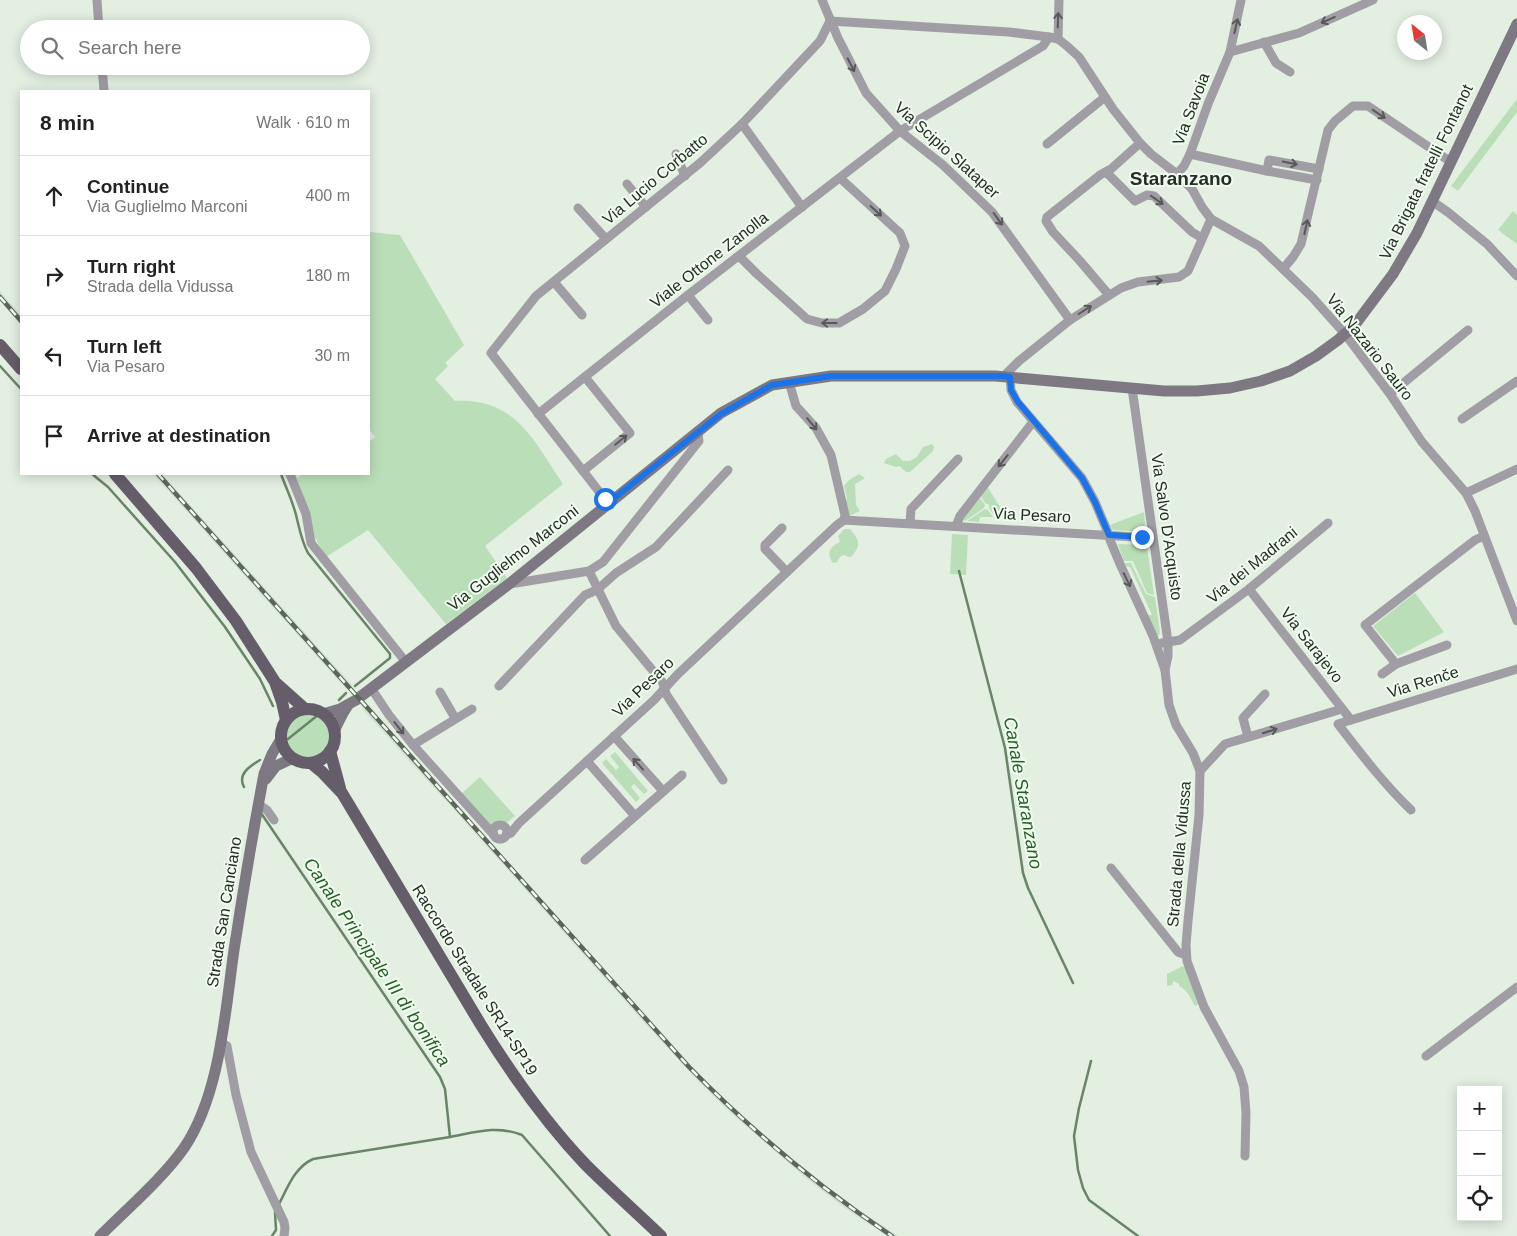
<!DOCTYPE html>
<meta charset="utf-8">
<style>
:root{--surface:#fff;--page:#f2f2f2;--text:#222;--muted:#767676;--line:#e0e0e0}
body{margin:0;font-family:Helvetica,sans-serif;background:var(--page);color:var(--text)}
.controls{position:absolute;right:15px;bottom:15px;display:grid;overflow:hidden;border-radius:0px;box-shadow:0 2px 12px #0003}
.controls button{width:45px;height:45px;display:grid;place-items:center;padding:0;border:0;border-bottom:1px solid var(--line);background:var(--surface);color:var(--text);font:25px sans-serif}
.compass{position:absolute;left:1397px;top:15px;width:45px;height:45px;border-radius:50%;background:var(--surface);box-shadow:0 2px 12px #0003;rotate:330deg}
.stop{position:absolute;width:15px;height:15px;margin:-11px;border:4px solid #1a73e8;border-radius:50%;background:#fff}
.stop.end{background:#1a73e8;border-color:#fff;box-shadow:0 1px 5px #0008}
.list{margin:0;padding:0;list-style:none}
h2{display:flex;justify-content:space-between;align-items:center;height:65px;margin:0;padding:0 20px;font-size:21px}
h2 small{font-size:16px;font-weight:400;color:var(--muted)}
.list li{display:grid;grid-template-columns:32px 1fr auto;gap:15px;align-items:center;box-sizing:border-box;height:80px;padding:0 20px;border-top:1px solid var(--line)}
.list b{display:block;font-size:19px;white-space:nowrap}
.list p{margin:0;font-size:16px;white-space:nowrap;color:var(--muted)}
.list em{font-size:16px;font-style:normal;color:var(--muted)}
.icon{flex:none;width:28px;height:28px;fill:none;stroke:currentColor;stroke-width:2;stroke-linecap:round;stroke-linejoin:round}
.map{position:relative;flex:none;width:1517px;height:1236px;overflow:hidden}
.search{position:absolute;background:var(--surface);box-shadow:0 2px 12px #0003;left:20px;top:20px;width:350px;height:55px;display:flex;align-items:center;gap:12px;box-sizing:border-box;padding:0 18px;border-radius:28px;color:var(--muted);font-size:19px}
.panel{position:absolute;background:var(--surface);box-shadow:0 2px 12px #0003;left:20px;top:90px;width:350px;height:385px;border-radius:0px}
.map>svg:first-child{display:block}
.built{fill:#d2e4d1}
.green{fill:#badfb8}
.lines{fill:none;stroke-linecap:round;stroke-linejoin:round}
.stream{stroke:#698567;stroke-width:2.5}
.street{stroke:#a19da4;stroke-width:9}
.secondary{stroke:#7e7882;stroke-width:11}
.primary{stroke:#655e6a;stroke-width:12}
.rail-casing{stroke:#5e655d;stroke-width:4.5}
.rail{stroke:#effdee;stroke-width:2.5;stroke-dasharray:8;stroke-linecap:butt}
.oneway{stroke:#585958}
.route{stroke:#1a73e8;stroke-width:6}
.labels{text-anchor:middle;dominant-baseline:central;stroke-width:4;stroke-linejoin:round;paint-order:stroke}
.street-label{font-size:16px;fill:#272c26;stroke:#effdee}
.water-label{font-size:18px;font-style:italic;fill:#285d28;stroke:#effdee}
.quarter-label{font-size:19px;font-weight:bold;fill:#272c26;stroke:#effdee}
</style>
<div class="map">
<svg width="1517" height="1236" viewBox="0 0 1517 1236">
<rect width="100%" height="100%" fill="#e2efe1"/>
<g class="built">
<polygon points="0,291 21,315 21,324 0,300"/>
<polygon points="153,474 162,474 352,685 346,689"/>
<polygon points="363,699 648,1019 723,1099 800,1167 862,1212 898,1236 887,1236 849,1211 807,1179 732,1114 703,1086 641,1019 466,823 363,710 359,702"/>
</g>
<g class="green">
<polygon points="1517,99 1517,112 1458,191 1451,186"/>
<polygon points="1513,211 1517,215 1517,244 1498,230"/>
<path d="M369,232L400,235L464,345L445,363L448,366L435,379L455,401C516,398 533,440 563,484L485,546L507,578L446,624L368,530L326,557L314,536L307,507L297,478L303,474H369V442L375,437L369,429Z"/>
<polygon points="932,444 934,447 933,451 910,472 906,472 899,466 896,467 884,463 886,459 896,454 903,461 910,461 917,457 923,447"/>
<polygon points="859,474 865,478 855,484 856,505 860,511 849,516 845,504 847,498 844,486 849,480"/>
<polygon points="987,486 1007,518 995,517 989,508 989,505 985,503 980,495"/>
<polygon points="979,497 985,505 984,508 965,521 963,519"/>
<polygon points="985,509 988,510 993,517 980,517 979,522 967,521"/>
<polygon points="1144,512 1146,532 1113,530 1110,525"/>
<path d="M844,529H850C859,540 862,544 852,556L850,557L843,555L840,557L837,562L833,563C826,554 830,546 840,542L838,536Z"/>
<polygon points="952,534 968,535 966,575 950,574"/>
<polygon points="1118,544 1144,545 1147,547 1154,595 1147,593 1133,561 1124,561"/>
<polygon points="1125,563 1131,563 1146,594 1155,597 1160,633 1159,635 1157,635 1148,615 1152,615 1130,567 1126,566"/>
<polygon points="1415,593 1444,632 1398,656 1373,626"/>
<circle cx="308" cy="737" r="22"/>
<polygon points="615,752 648,791 644,794 634,784 631,787 640,798 636,802 602,763 606,759 616,770 619,767 610,756"/>
<polygon points="480,777 515,816 505,824 497,823 491,827 461,794"/>
<path d="M1183,966L1186,968L1200,1003L1195,1006C1190,998 1188,990 1179,986V984L1174,981L1173,982L1172,986L1171,985L1167,986V974Z"/>
</g>
<g class="lines">
<g class="stream">
<polyline points="0,366 21,389"/>
<polyline points="92,474 108,487 175,562 225,627 260,679 273,706"/>
<path d="M281,474C286,488 294,504 297,519C300,531 302,542 308,553L390,654V658L355,686"/>
<polyline points="959,571 1005,748 1023,873 1028,888 1073,983"/>
<polyline points="339,700 346,693"/>
<polyline points="288,739 318,715"/>
<path d="M244,787C237,774 250,766 260,760"/>
<path d="M261,813L440,1077L445,1089L450,1137C476,1132 497,1125 522,1135L610,1236"/>
<polyline points="1091,1061 1079,1108 1074,1136 1078,1170 1083,1188 1089,1200 1138,1236"/>
<path d="M279,1204C288,1187 294,1168 313,1159L450,1137"/>
<polyline points="272,1236 276,1230 275,1212"/>
</g>
<g class="street">
<polyline points="97,0 99,29"/>
<polyline points="822,0 838,38 866,93 900,131 943,165 992,212 1070,320"/>
<polyline points="830,21 1009,32 1049,37 1058,39 1067,46 1079,57 1113,109 1140,143 1151,154 1177,174 1192,189 1202,207 1211,219 1259,246 1312,297 1345,334 1390,394 1422,442 1466,493 1475,511 1517,621"/>
<polyline points="1058,39 1059,0"/>
<polyline points="1264,42 1276,63 1290,72"/>
<polyline points="1230,52 1299,33 1373,0"/>
<polyline points="102,66 104,91"/>
<polyline points="742,124 802,207"/>
<polyline points="1047,144 1105,97"/>
<polyline points="676,154 685,176"/>
<polyline points="1190,154 1267,171"/>
<polyline points="1106,172 1135,201 1147,195 1154,196 1192,232 1202,238"/>
<polyline points="1177,174 1184,166 1190,154 1208,104 1230,52 1241,0"/>
<polyline points="1317,180 1267,171 1269,160 1319,169"/>
<polyline points="627,184 646,207"/>
<polyline points="1432,201 1449,213 1487,244 1517,276"/>
<polyline points="578,208 606,239"/>
<polyline points="739,256 757,274 807,319 822,323 839,323 863,309 885,291 896,269 905,246 900,233 840,178"/>
<polyline points="1283,269 1293,257 1301,244 1328,130 1335,121 1353,106 1368,106 1451,162"/>
<polyline points="554,282 582,315"/>
<polyline points="688,295 708,320"/>
<polyline points="1109,295 1080,261 1053,232 1046,221 1047,217 1100,175 1111,169 1140,143"/>
<polyline points="1004,376 1019,361 1070,320 1121,288 1138,282 1179,277 1188,271 1211,219"/>
<polyline points="1010,377 1011,390 1017,402 1082,478 1095,502 1109,535 1110,540 1120,564 1153,636 1165,670 1169,705 1176,725 1193,753 1200,771 1199,815 1188,921 1186,945 1187,961 1204,1007 1239,1071 1244,1087 1246,1113 1245,1156"/>
<polyline points="789,382 796,406 816,428 831,455 845,515 844,520"/>
<polyline points="1132,388 1168,642 1168,656 1165,670"/>
<polyline points="1390,394 1468,330"/>
<polyline points="538,414 688,295 900,131 1043,46 1049,37"/>
<polyline points="1462,419 1517,381"/>
<polyline points="583,471 630,433 585,377"/>
<polyline points="290,474 306,514 311,543 405,661"/>
<polyline points="1466,493 1517,469"/>
<polyline points="608,503 491,353 536,296 700,163 742,124 820,41 830,21"/>
<polyline points="910,523 911,509 958,459"/>
<polyline points="956,526 960,516 1033,422"/>
<polyline points="782,528 765,545 765,549 787,572"/>
<polyline points="589,571 616,626 663,683 666,694 723,780"/>
<polyline points="510,584 589,571 603,562 699,441 698,433"/>
<polyline points="1249,589 1351,720"/>
<polyline points="1162,643 1180,640 1249,589 1328,523"/>
<polyline points="1447,645 1396,664 1365,625 1475,540 1484,536"/>
<polyline points="1382,674 1396,664"/>
<polyline points="499,686 585,595 597,590 616,573 656,547 728,470"/>
<polyline points="371,688 389,715 413,745 494,835"/>
<polyline points="440,692 455,718"/>
<polyline points="614,736 663,791"/>
<polyline points="1248,737 1243,718 1265,694"/>
<polyline points="413,745 472,709"/>
<polyline points="587,761 635,816"/>
<polyline points="1200,771 1225,744 1342,709"/>
<polyline points="258,804 267,810 274,820"/>
<path d="M1411,810C1384,784 1361,754 1338,724L1517,669"/>
<circle cx="500" cy="832" r="7"/>
<polyline points="506,835 511,833 519,823 654,700 678,674 837,525 844,520 1153,538"/>
<polyline points="585,860 682,775"/>
<polyline points="1111,868 1178,952 1186,955"/>
<polyline points="220,1042 227,1046 236,1095 251,1152 284,1222 285,1228 284,1236"/>
<polyline points="1426,1056 1517,987"/>
</g>
<g class="secondary">
<polyline points="323,714 340,709 356,700 509,584 721,413 772,385 831,376 995,376 1164,391 1197,391 1230,388 1261,381 1290,371 1316,356 1338,340 1354,326 1393,274 1417,233 1517,24"/>
<polyline points="334,731 343,713 348,705"/>
<polyline points="266,779 276,766 293,758"/>
<path d="M100,1236C127,1209 163,1178 184,1148C220,1095 225,1013 234,950C243,891 253,832 264,774L272,754L281,739"/>
</g>
<g class="primary">
<polyline points="0,345 21,369"/>
<polyline points="115,474 196,568 236,621 275,682 282,702 286,720"/>
<polyline points="277,684 305,709"/>
<circle cx="308" cy="736" r="27"/>
<polyline points="330,751 340,788"/>
<path d="M311,763L322,772L342,793L481,1025C512,1075 546,1123 586,1165C610,1189 636,1212 661,1236"/>
</g>
<g class="rail-casing">
<g id="rail">
<polyline points="0,297 21,321"/>
<path d="M158,474L689,1067C752,1131 817,1186 892,1236"/>
</g>
</g>
<use href="#rail" class="rail"/>
</g>
<defs><path id="oneway-shaft" d="M-6 0H5M1.5-3L5.5 0L1.5 3" fill="none" stroke-width="1.6" stroke-linecap="round" stroke-linejoin="round" transform="scale(1.25)"/></defs>
<g class="oneway">
<use href="#oneway-shaft" transform="translate(1058 20) rotate(-88)"/>
<use href="#oneway-shaft" transform="translate(1328 20) rotate(156)"/>
<use href="#oneway-shaft" transform="translate(1236 26) rotate(-77)"/>
<use href="#oneway-shaft" transform="translate(851 65) rotate(63)"/>
<use href="#oneway-shaft" transform="translate(1379 114) rotate(34)"/>
<use href="#oneway-shaft" transform="translate(1290 163) rotate(11)"/>
<use href="#oneway-shaft" transform="translate(1157 200) rotate(35)"/>
<use href="#oneway-shaft" transform="translate(876 211) rotate(42)"/>
<use href="#oneway-shaft" transform="translate(998 219) rotate(54)"/>
<use href="#oneway-shaft" transform="translate(1306 227) rotate(-77)"/>
<use href="#oneway-shaft" transform="translate(1155 281) rotate(-6)"/>
<use href="#oneway-shaft" transform="translate(1085 310) rotate(-32)"/>
<use href="#oneway-shaft" transform="translate(829 323) rotate(-180)"/>
<use href="#oneway-shaft" transform="translate(812 424) rotate(50)"/>
<use href="#oneway-shaft" transform="translate(621 440) rotate(-39)"/>
<use href="#oneway-shaft" transform="translate(1003 461) rotate(129)"/>
<use href="#oneway-shaft" transform="translate(1127 580) rotate(64)"/>
<use href="#oneway-shaft" transform="translate(399 728) rotate(52)"/>
<use href="#oneway-shaft" transform="translate(1270 731) rotate(-17)"/>
<use href="#oneway-shaft" transform="translate(638 764) rotate(-132)"/>
</g>
<g class="lines">
<polyline class="route" points="605,499 608,503 721,414 772,385 831,376 1004,376 1010,377 1011,390 1018,402 1082,478 1095,502 1109,535 1142,537"/>
</g>
<g class="labels">
<g class="street-label">
<text transform="translate(1191 109) rotate(-69)">Via Savoia</text>
<text transform="translate(947 150) rotate(42)">Via Scipio Slataper</text>
<text transform="translate(1426 172) rotate(-64)">Via Brigata fratelli Fontanot</text>
<text transform="translate(655 179) rotate(-40)">Via Lucio Corbatto</text>
<text transform="translate(709 260) rotate(-38)">Viale Ottone Zanolla</text>
<text transform="translate(1370 347) rotate(52)">Via Nazario Sauro</text>
<text transform="translate(1032 515) rotate(3)">Via Pesaro</text>
<text transform="translate(1167 527) rotate(82)">Via Salvo D'Acquisto</text>
<text transform="translate(513 558) rotate(-38)">Via Guglielmo Marconi</text>
<text transform="translate(1252 565) rotate(-39)">Via dei Madrani</text>
<text transform="translate(1312 645) rotate(52)">Via Sarajevo</text>
<text transform="translate(1423 682) rotate(-17)">Via Renče</text>
<text transform="translate(643 687) rotate(-44)">Via Pesaro</text>
<text transform="translate(1179 854) rotate(-85)">Strada della Vidussa</text>
<text transform="translate(224 912) rotate(-81)">Strada San Canciano</text>
<text transform="translate(475 980) rotate(58)">Raccordo Stradale SR14-SP19</text>
</g>
<g class="water-label">
<text transform="translate(1023 793) rotate(80)">Canale Staranzano</text>
<text transform="translate(377 962) rotate(56)">Canale Principale III di bonifica</text>
</g>
<g class="quarter-label">
<text x="1181" y="178">Staranzano</text>
</g>
</g>
</svg>
<div class="controls">
<button>+</button>
<button>−</button>
<button><svg class="icon" aria-label="locate" viewBox="0 0 24 24"><circle cx="12" cy="12" r="6"/><path d="M12 2v4M12 18v4M2 12h4M18 12h4"/></svg></button>
</div>
<svg class="compass" viewBox="-18 -18 36 36"><path d="M0-13l5 13h-10z" fill="#e53935"/><path d="M0 13l5-13h-10z" fill="#767676"/></svg>
<div class="stop" style="left:605px;top:499px"></div>
<div class="stop end" style="left:1142px;top:537px"></div>
<div class="search"><svg class="icon" aria-label="search" viewBox="0 0 24 24"><circle cx="10" cy="10" r="6"/><path d="M15 15l6 6"/></svg>Search here</div>
<section class="panel">
<h2>8 min<small>Walk · 610 m</small></h2>
<ul class="list">
<li><svg class="icon" aria-label="ahead" viewBox="0 0 24 24"><path d="M12 20V5M6 11l6-6 6 6"/></svg><div><b>Continue</b><p>Via Guglielmo Marconi</p></div><em>400 m</em></li>
<li><svg class="icon" aria-label="right" viewBox="0 0 24 24"><path d="M7 20v-9h11M14 6l5 5-5 5"/></svg><div><b>Turn right</b><p>Strada della Vidussa</p></div><em>180 m</em></li>
<li><svg class="icon" aria-label="left" viewBox="0 0 24 24"><path d="M17 20v-9H6M10 6l-5 5 5 5"/></svg><div><b>Turn left</b><p>Via Pesaro</p></div><em>30 m</em></li>
<li><svg class="icon" aria-label="arrive" viewBox="0 0 24 24"><path d="M6 21V4h12l-3 4 3 4H6"/></svg><div><b>Arrive at destination</b></div></li>
</ul>
</section>
</div>
